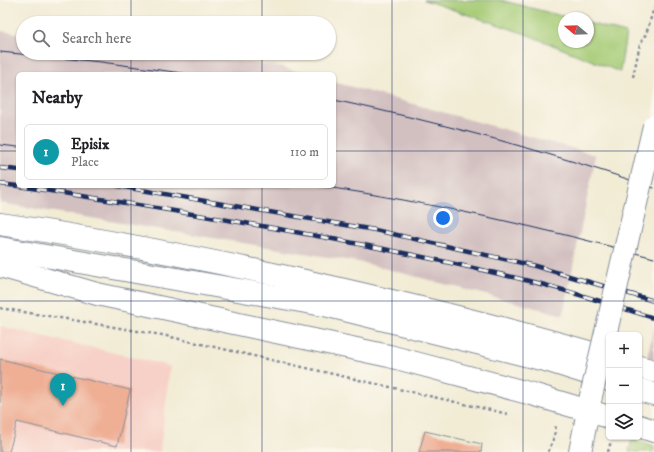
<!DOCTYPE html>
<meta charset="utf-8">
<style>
:root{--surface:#fff;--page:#f2f2f2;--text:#202124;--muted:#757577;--line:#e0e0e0;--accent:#1f6fb2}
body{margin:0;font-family:"IM FELL DW Pica",serif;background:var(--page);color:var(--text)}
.controls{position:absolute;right:12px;bottom:12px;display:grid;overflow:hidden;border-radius:6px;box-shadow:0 1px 3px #0004}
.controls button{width:36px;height:36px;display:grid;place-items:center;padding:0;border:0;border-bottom:1px solid var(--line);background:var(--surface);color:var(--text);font:20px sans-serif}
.compass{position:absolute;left:558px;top:12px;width:36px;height:36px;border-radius:50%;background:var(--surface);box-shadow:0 1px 3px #0004;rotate:289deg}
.you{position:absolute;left:443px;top:218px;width:14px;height:14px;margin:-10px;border:3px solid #fff;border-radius:50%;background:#1a73e8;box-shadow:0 0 0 6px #1a73e833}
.badge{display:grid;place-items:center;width:26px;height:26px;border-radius:50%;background:var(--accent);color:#fff;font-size:13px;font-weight:700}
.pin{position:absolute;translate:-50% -33px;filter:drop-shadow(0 1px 2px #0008)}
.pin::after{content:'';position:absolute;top:21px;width:14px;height:12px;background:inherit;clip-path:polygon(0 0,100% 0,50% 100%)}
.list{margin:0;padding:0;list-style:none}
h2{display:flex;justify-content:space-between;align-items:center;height:52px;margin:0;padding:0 16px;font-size:17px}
h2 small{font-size:13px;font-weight:400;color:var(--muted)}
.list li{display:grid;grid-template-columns:26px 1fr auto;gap:12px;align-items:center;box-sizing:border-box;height:56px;margin:0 8px 8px;padding:0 8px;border:1px solid var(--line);border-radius:6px}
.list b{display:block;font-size:15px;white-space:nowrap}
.list p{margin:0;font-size:13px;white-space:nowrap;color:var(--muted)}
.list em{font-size:13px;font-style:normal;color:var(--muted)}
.icon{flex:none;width:22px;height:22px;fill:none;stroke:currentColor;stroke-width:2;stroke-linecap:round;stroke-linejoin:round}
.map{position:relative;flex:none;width:654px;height:452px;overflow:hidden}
.search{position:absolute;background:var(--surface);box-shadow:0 1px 3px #0004;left:16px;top:16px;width:320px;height:44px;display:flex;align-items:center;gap:10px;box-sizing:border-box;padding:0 14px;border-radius:22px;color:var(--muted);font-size:15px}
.panel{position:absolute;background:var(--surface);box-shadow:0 1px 3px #0004;left:16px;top:72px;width:320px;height:116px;border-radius:6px}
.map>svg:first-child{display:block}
.built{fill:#f7d1c7}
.industrial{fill:#d2bfc0}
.green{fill:#a5cb75;stroke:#607d6a}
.building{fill:#efaf95}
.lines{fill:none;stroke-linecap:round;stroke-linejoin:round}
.primary-casing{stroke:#868e9a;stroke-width:24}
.motorway-casing{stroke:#868e9a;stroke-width:24}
.path{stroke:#868e9a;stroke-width:2.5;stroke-dasharray:3 3;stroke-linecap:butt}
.primary{stroke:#fff;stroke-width:22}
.motorway{stroke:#fff;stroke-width:22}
.tram{stroke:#1b2f5e;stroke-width:1}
.rail-casing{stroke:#1b2f5e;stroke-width:4.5}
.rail{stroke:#fbf7ec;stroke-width:3;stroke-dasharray:9;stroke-linecap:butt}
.primary-bridge-casing{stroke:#868e9a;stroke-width:24;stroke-linecap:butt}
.primary-bridge{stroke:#fff;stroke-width:22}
.grid{fill:none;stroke:#1b2f5e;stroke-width:1;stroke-opacity:0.55}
</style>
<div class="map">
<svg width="654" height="452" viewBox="0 0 654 452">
<rect width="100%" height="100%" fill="#fbf7ec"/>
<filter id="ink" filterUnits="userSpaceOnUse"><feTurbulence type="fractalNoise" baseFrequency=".025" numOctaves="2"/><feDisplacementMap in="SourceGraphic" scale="8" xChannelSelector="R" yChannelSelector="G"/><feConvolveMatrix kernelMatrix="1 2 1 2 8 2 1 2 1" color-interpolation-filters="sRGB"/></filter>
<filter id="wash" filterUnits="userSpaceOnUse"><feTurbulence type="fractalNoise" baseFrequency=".012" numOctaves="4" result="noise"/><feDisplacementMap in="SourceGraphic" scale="16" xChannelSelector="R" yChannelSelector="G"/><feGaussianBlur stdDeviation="0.9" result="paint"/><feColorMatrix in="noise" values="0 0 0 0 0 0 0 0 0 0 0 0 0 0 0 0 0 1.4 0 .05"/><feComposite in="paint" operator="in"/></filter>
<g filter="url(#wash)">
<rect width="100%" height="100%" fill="#f2ecd5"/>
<polygon class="built" points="0,326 170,366 160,452 0,452"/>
<g class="industrial">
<polygon points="0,31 23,34 23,53 173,53 279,66 306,74 18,74 18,186 334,186 334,82 596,155 563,315 364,263 0,203"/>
<polygon points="654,326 654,360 647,358"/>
</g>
<g class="green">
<polygon points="424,0 500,0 570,18 564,18 564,42 588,42 588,23 626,33 620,72 523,33"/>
<polygon points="632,439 654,446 654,452 629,452"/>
</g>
<g id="blocks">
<g class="building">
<polygon points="0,359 130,390 117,446 17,422 9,452 0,452"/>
<polygon points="425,431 482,444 481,452 419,452"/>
</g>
</g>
</g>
<g filter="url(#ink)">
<use href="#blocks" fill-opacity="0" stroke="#868e9a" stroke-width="1"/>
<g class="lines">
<g class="primary-casing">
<polyline id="primary" points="580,452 591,396"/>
</g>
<g class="motorway-casing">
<g id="motorway">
<path d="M0,224C102,239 204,259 305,281C407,304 509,328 609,358"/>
<polyline points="0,248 329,306 549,361 609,380"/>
<polyline points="0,266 97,294 389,356 532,394 609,417"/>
<polyline points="639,367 654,371"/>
<polyline points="639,390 654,394"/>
<polyline points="639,426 654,431"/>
</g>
</g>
<g class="path">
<polyline points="633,77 640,44 646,34 654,8"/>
<polyline points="0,308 162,335 508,414"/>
<polyline points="548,452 554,437 556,425"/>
<polyline points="608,452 611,441"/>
</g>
<use href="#primary" class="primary"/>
<use href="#motorway" class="motorway"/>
<g class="tram">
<polyline points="0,52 101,62 189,74"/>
<path d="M334,100C442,123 550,152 654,188"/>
<polyline points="0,145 18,147"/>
<path d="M320,186C433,203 544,228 654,258"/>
</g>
<g class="rail-casing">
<g id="rail">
<polyline points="0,168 18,170"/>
<polyline points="0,184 18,186"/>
<path d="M19,186C190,213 360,240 529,281C571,291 612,305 654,318"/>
<polyline points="118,186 375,230 535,266 654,301"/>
</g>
</g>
<use href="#rail" class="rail"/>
<g class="primary-bridge-casing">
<polyline id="primary-bridge" points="591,396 654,126"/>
</g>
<use href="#primary-bridge" class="primary-bridge"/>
</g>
</g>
<path class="grid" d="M131,0V23M262,0V23M392,0V452M523,0V452M131,53V74M262,53V74M0,151H18M334,151H654M131,186V452M262,186V452M0,301H654"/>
</svg>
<div class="controls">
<button>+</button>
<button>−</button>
<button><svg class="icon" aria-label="layers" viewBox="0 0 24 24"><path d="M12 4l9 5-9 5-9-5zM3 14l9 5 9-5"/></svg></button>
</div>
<svg class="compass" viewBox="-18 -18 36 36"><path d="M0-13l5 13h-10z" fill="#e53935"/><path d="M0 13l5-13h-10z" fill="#757577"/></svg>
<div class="you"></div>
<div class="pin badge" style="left:63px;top:406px;background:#0f9aa8">1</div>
<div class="search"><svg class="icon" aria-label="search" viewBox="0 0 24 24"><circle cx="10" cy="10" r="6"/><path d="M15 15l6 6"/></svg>Search here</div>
<section class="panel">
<h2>Nearby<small></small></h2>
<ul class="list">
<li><span class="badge" style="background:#0f9aa8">1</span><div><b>Episix</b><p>Place</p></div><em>110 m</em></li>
</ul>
</section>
</div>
